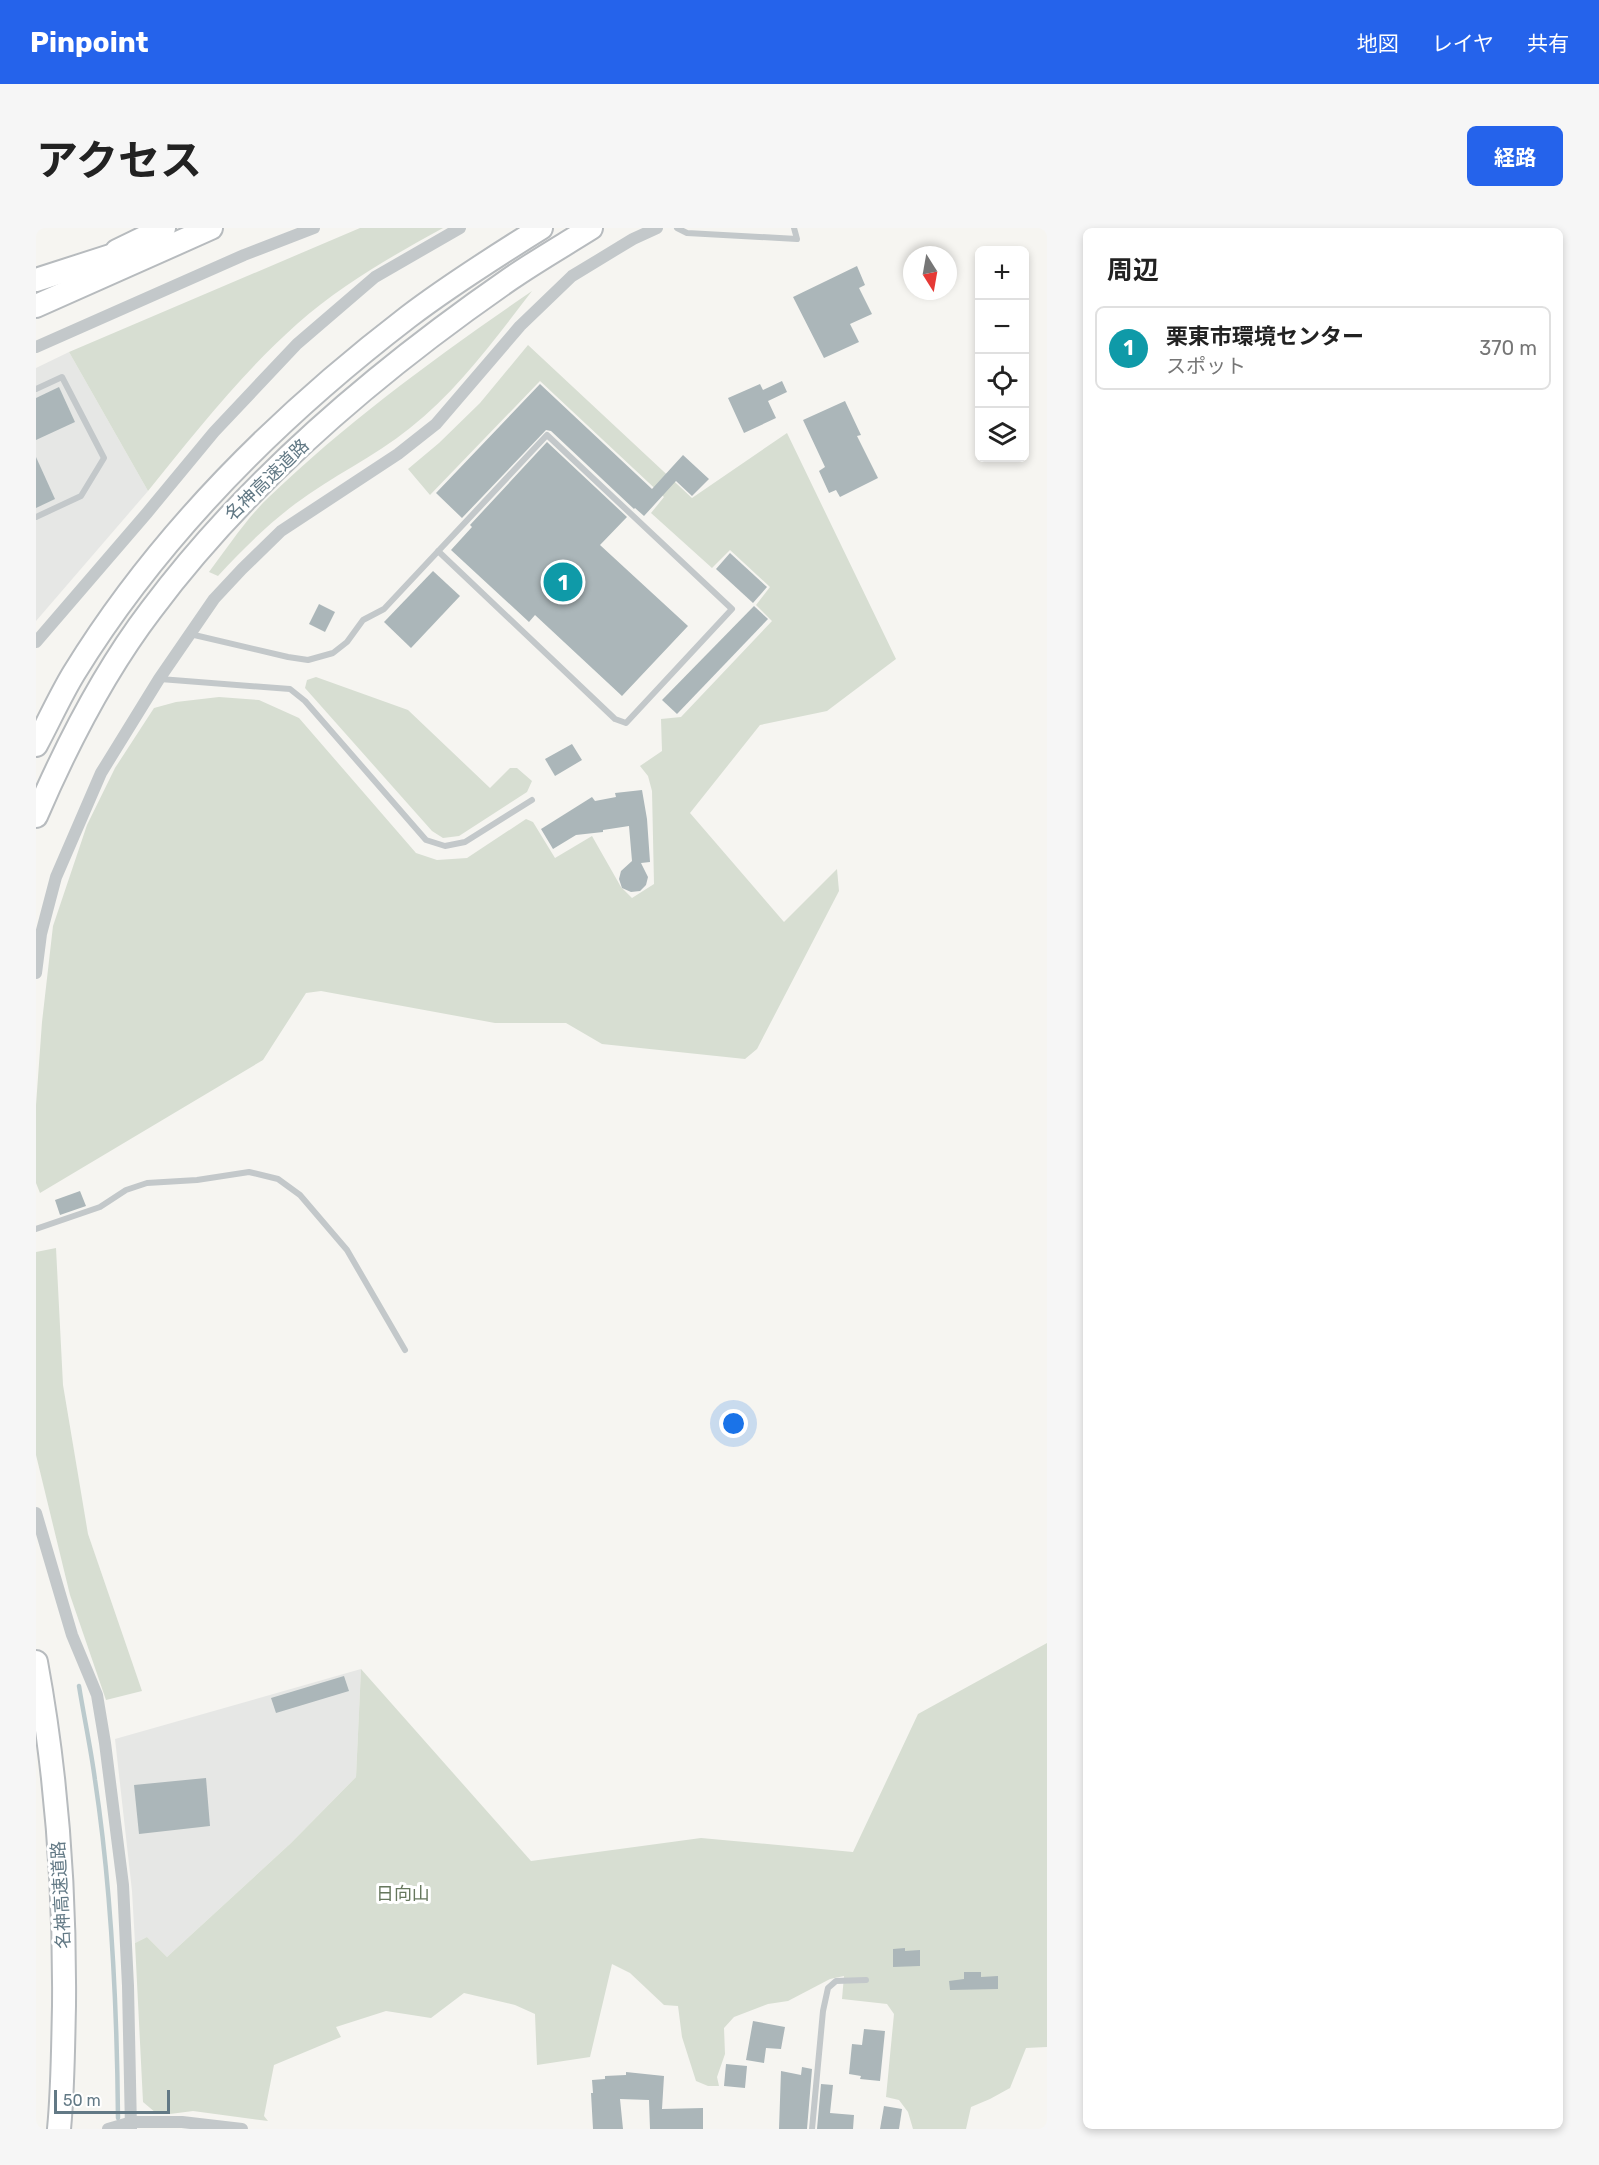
<!DOCTYPE html>
<html lang="ja">
<meta charset="utf-8">
<style>
:root{--surface:#fff;--page:#f6f6f6;--text:#222;--muted:#767676;--line:#e0e0e0;--accent:#2563eb}
body{margin:0;font-family:Rubik,"Noto Sans JP",sans-serif;background:var(--page);color:var(--text)}
.controls{position:absolute;right:18px;top:18px;display:grid;overflow:hidden;border-radius:9px;box-shadow:0 3px 9px #0003}
.controls button{width:54px;height:54px;display:grid;place-items:center;padding:0;border:0;border-bottom:2px solid var(--line);background:var(--surface);color:var(--text);font:30px sans-serif}
.compass{position:absolute;left:867px;top:18px;width:54px;height:54px;border-radius:50%;background:var(--surface);box-shadow:0 3px 9px #0003;rotate:169deg}
.scale{position:absolute;left:18px;bottom:15px;width:116px;box-sizing:border-box;padding-left:6px;border:3px solid #627985;border-top:0;font-size:16px;line-height:21px;white-space:nowrap;color:#627985;-webkit-text-stroke:4px #fff;paint-order:stroke}
.you{position:absolute;left:698px;top:1196px;width:21px;height:21px;margin:-15px;border:4px solid #fff;border-radius:50%;background:#1a73e8;box-shadow:0 0 0 9px #1a73e833}
.badge{display:grid;place-items:center;width:39px;height:39px;border-radius:50%;background:var(--accent);color:#fff;font-size:20px;font-weight:700}
.pin{position:absolute;translate:-50% -50%;border:3px solid #fff;box-shadow:0 2px 6px #0006}
.list{margin:0;padding:0;list-style:none}
h2{display:flex;justify-content:space-between;align-items:center;height:78px;margin:0;padding:0 24px;font-size:26px}
h2 small{font-size:20px;font-weight:400;color:var(--muted)}
.list li{display:grid;grid-template-columns:39px 1fr auto;gap:18px;align-items:center;box-sizing:border-box;height:84px;margin:0 12px 12px;padding:0 12px;border:2px solid var(--line);border-radius:9px}
.list b{display:block;font-size:22px;white-space:nowrap}
.list p{margin:0;font-size:20px;white-space:nowrap;color:var(--muted)}
.list em{font-size:20px;font-style:normal;color:var(--muted)}
.icon{flex:none;width:33px;height:33px;fill:none;stroke:currentColor;stroke-width:2;stroke-linecap:round;stroke-linejoin:round}
.map{position:relative;flex:none;width:1011px;height:1901px;overflow:hidden;border-radius:9px}
header{display:flex;align-items:center;gap:36px;box-sizing:border-box;height:84px;padding:0 30px;background:var(--accent);color:#fff}
header strong{font-size:28px}
nav{display:flex;gap:33px;margin-inline-start:auto;font-size:21px}
.intro{display:flex;align-items:center;justify-content:space-between;box-sizing:border-box;height:144px;padding:0 36px}
h1{margin:0;font-size:42px}
.button{padding:15px 27px;border-radius:9px;background:var(--accent);color:#fff;font-size:21px;font-weight:700}
main{display:flex;gap:36px;padding:0 36px}
aside{flex:1;background:var(--surface);border-radius:9px;box-shadow:0 3px 9px #0003}
.map>svg:first-child{display:block}
.built{fill:#e6e7e5}
.green{fill:#d7ded2}
.lines{fill:none;stroke-linecap:round;stroke-linejoin:round}
.stream{stroke:#bbcacd;stroke-width:4.5}
.building{fill:#abb6b9}
.highway-casing{stroke:#b7bbbe;stroke-width:26}
.lane{stroke:#c3c8ca;stroke-width:6}
.street{stroke:#c3c8ca;stroke-width:12}
.highway{stroke:#fff;stroke-width:22}
.labels{text-anchor:middle;dominant-baseline:central;stroke-width:6;stroke-linejoin:round;paint-order:stroke}
.street-label{font-size:18px;fill:#627985;stroke:#fff}
.park-label{font-size:18px;fill:#66775d;stroke:#fff}
</style>
<header>
<strong>Pinpoint</strong>
<nav><a>地図</a><a>レイヤ</a><a>共有</a></nav>
</header>
<div class="intro"><h1>アクセス</h1><a class="button">経路</a></div>
<main>
<div class="map">
<svg width="1011" height="1901" viewBox="0 0 1011 1901">
<rect width="100%" height="100%" fill="#f6f5f1"/>
<g class="built">
<polygon points="33,124 112,263 0,393 0,140"/>
<polygon points="325,1441 320,1549 255,1615 131,1729 111,1709 99,1715 96,1663 79,1511"/>
</g>
<g class="green">
<path d="M324,0H407C356,28 305,57 261,96C205,146 159,205 112,263L33,124Z"/>
<path d="M496,63C459,111 422,162 374,200C338,229 296,248 259,276C231,297 206,322 182,348L173,344C192,319 210,291 233,269C313,192 404,126 496,63Z"/>
<polygon points="492,117 656,270 751,205 860,431 791,483 724,497 654,585 748,694 801,641 803,663 721,821 709,831 566,816 530,795 459,795 285,763 270,765 227,832 4,965 0,955 0,877 6,794 17,698 51,597 79,540 118,480 140,474 183,469 223,472 263,490 380,625 401,632 431,630 490,591 497,594 519,630 556,608 585,659 596,670 618,656 616,563 612,548 604,538 626,523 625,491 645,489 736,393 720,377 734,359 694,322 676,340 615,285 628,269 504,153 394,267 372,241 403,215 444,175"/>
<polygon points="280,449 372,482 454,560 474,540 481,540 496,553 491,564 423,608 407,610 396,603 269,460 271,452"/>
<polygon points="20,1020 27,1157 52,1306 106,1463 70,1472 34,1367 0,1227 0,1024"/>
<polygon points="1011,1415 1011,1819 990,1820 974,1860 954,1871 935,1879 930,1901 877,1901 872,1884 863,1872 850,1869 858,1786 851,1776 806,1771 808,1748 794,1751 752,1773 732,1776 698,1789 688,1800 689,1826 681,1849 683,1858 672,1858 660,1853 646,1809 642,1778 628,1777 594,1745 576,1736 554,1829 501,1837 499,1786 479,1777 428,1765 395,1790 350,1783 300,1799 305,1809 238,1837 228,1888 232,1893 157,1883 134,1886 120,1885 107,1874 99,1715 111,1709 131,1729 255,1615 320,1549 325,1441 495,1633 665,1610 817,1624 882,1486"/>
</g>
<g class="lines">
<path class="stream" d="M43,1458C48,1489 55,1521 59,1552C76,1664 81,1777 82,1890"/>
</g>
<g class="building">
<polygon points="821,38 829,57 823,60 836,86 814,96 823,114 788,130 757,69"/>
<polygon points="746,153 751,164 732,173 740,190 708,205 692,170 724,156 727,162"/>
<polygon points="504,156 616,261 647,227 673,251 656,268 640,253 608,288 599,280 598,281 515,203 510,202 426,290 400,265"/>
<polygon points="23,159 39,194 0,212 0,170"/>
<polygon points="809,173 825,207 821,208 842,250 804,269 800,262 793,265 783,243 789,239 767,192"/>
<polygon points="511,214 591,289 564,317 652,398 586,468 499,387 493,394 415,322 436,299 434,297"/>
<polygon points="0,229 19,271 0,280"/>
<polygon points="694,325 731,359 717,375 680,341"/>
<polygon points="397,343 424,368 375,420 348,394"/>
<polygon points="283,376 299,384 289,404 273,396"/>
<polygon points="718,378 732,391 641,486 626,472"/>
<polygon points="536,516 546,532 519,548 509,531"/>
<polygon points="606,562 611,591 614,634 605,635 612,649 610,657 604,663 595,664 586,660 583,651 585,643 596,633 593,598 567,602 567,604 540,607 517,621 505,601 556,569 559,573 580,569 579,565"/>
<polygon points="44,963 50,978 24,987 19,972"/>
<polygon points="308,1448 313,1463 240,1485 235,1470"/>
<polygon points="170,1550 174,1598 103,1606 98,1557"/>
<polygon points="869,1720 869,1723 884,1722 884,1738 857,1739 857,1721"/>
<polygon points="928,1744 945,1744 945,1749 962,1748 962,1761 914,1762 913,1753 928,1751"/>
<polygon points="717,1793 749,1799 745,1821 730,1820 728,1835 710,1832"/>
<polygon points="828,1801 849,1803 844,1853 824,1851 825,1848 813,1846 816,1816 826,1817"/>
<polygon points="690,1836 711,1838 709,1860 688,1858"/>
<polygon points="766,1839 776,1841 771,1901 743,1901 745,1843 765,1847"/>
<polygon points="590,1844 628,1848 626,1881 667,1880 667,1901 614,1901 613,1872 584,1871 587,1901 557,1901 555,1865 557,1865 556,1852 569,1851 569,1848 590,1847"/>
<polygon points="785,1856 797,1857 794,1885 818,1887 817,1901 781,1901"/>
<polygon points="848,1878 866,1881 863,1901 844,1901"/>
</g>
<g class="lines">
<g class="highway-casing">
<g id="highway">
<polyline points="81,23 128,0"/>
<polyline points="0,52 96,21"/>
<polyline points="0,78 175,0"/>
<path d="M0,517C13,493 24,468 38,445C124,305 243,188 372,89C414,57 460,28 505,0"/>
<path d="M0,588C31,516 67,445 115,382C212,252 341,143 474,51C500,33 528,17 555,0"/>
<path d="M0,1434C21,1548 29,1663 28,1778C27,1819 27,1860 23,1901"/>
</g>
</g>
<g class="lane">
<polyline points="641,0 651,5 761,11 758,0"/>
<polyline points="0,161 26,149 68,230 45,268 0,289"/>
<polyline points="154,406 252,429 272,432 297,425 311,414 327,392 348,381 511,207 696,381 590,495 579,491 402,323"/>
<polyline points="124,451 254,461 269,473 390,612 409,618 429,614 496,572"/>
<polyline points="0,1001 64,979 90,962 111,955 161,952 213,944 242,951 264,967 311,1022 369,1122"/>
<polyline points="776,1901 787,1783 792,1760 800,1753 830,1752"/>
</g>
<g class="street">
<polyline points="0,119 208,27 278,0"/>
<polyline points="0,414 111,285 178,204 261,116 339,49 424,0"/>
<polyline points="0,745 5,706 20,649 65,545 123,451 178,371 206,341 245,303 362,226 400,196 484,98 536,48 597,11 621,0"/>
<polyline points="0,1285 36,1407 61,1467 69,1515 87,1657 92,1758 95,1901"/>
<polyline points="72,1901 96,1894 146,1894 206,1901"/>
</g>
<use href="#highway" class="highway"/>
</g>
<g class="labels">
<g class="street-label">
<text transform="translate(231 252) rotate(-44)">名神高速道路</text>
<text transform="translate(25 1667) rotate(-93)">名神高速道路</text>
</g>
<g class="park-label">
<text x="367" y="1666">日向山</text>
</g>
</g>
</svg>
<div class="controls">
<button>+</button>
<button>−</button>
<button><svg class="icon" aria-label="locate" viewBox="0 0 24 24"><circle cx="12" cy="12" r="6"/><path d="M12 2v4M12 18v4M2 12h4M18 12h4"/></svg></button>
<button><svg class="icon" aria-label="layers" viewBox="0 0 24 24"><path d="M12 4l9 5-9 5-9-5zM3 14l9 5 9-5"/></svg></button>
</div>
<svg class="compass" viewBox="-18 -18 36 36"><path d="M0-13l5 13h-10z" fill="#e53935"/><path d="M0 13l5-13h-10z" fill="#767676"/></svg>
<div class="scale">50 m</div>
<div class="you"></div>
<div class="pin badge" style="left:527px;top:354px;background:#0f9aa8">1</div>
</div>
<aside>
<h2>周辺<small></small></h2>
<ul class="list">
<li><span class="badge" style="background:#0f9aa8">1</span><div><b>栗東市環境センター</b><p>スポット</p></div><em>370 m</em></li>
</ul>
</aside>
</main>
